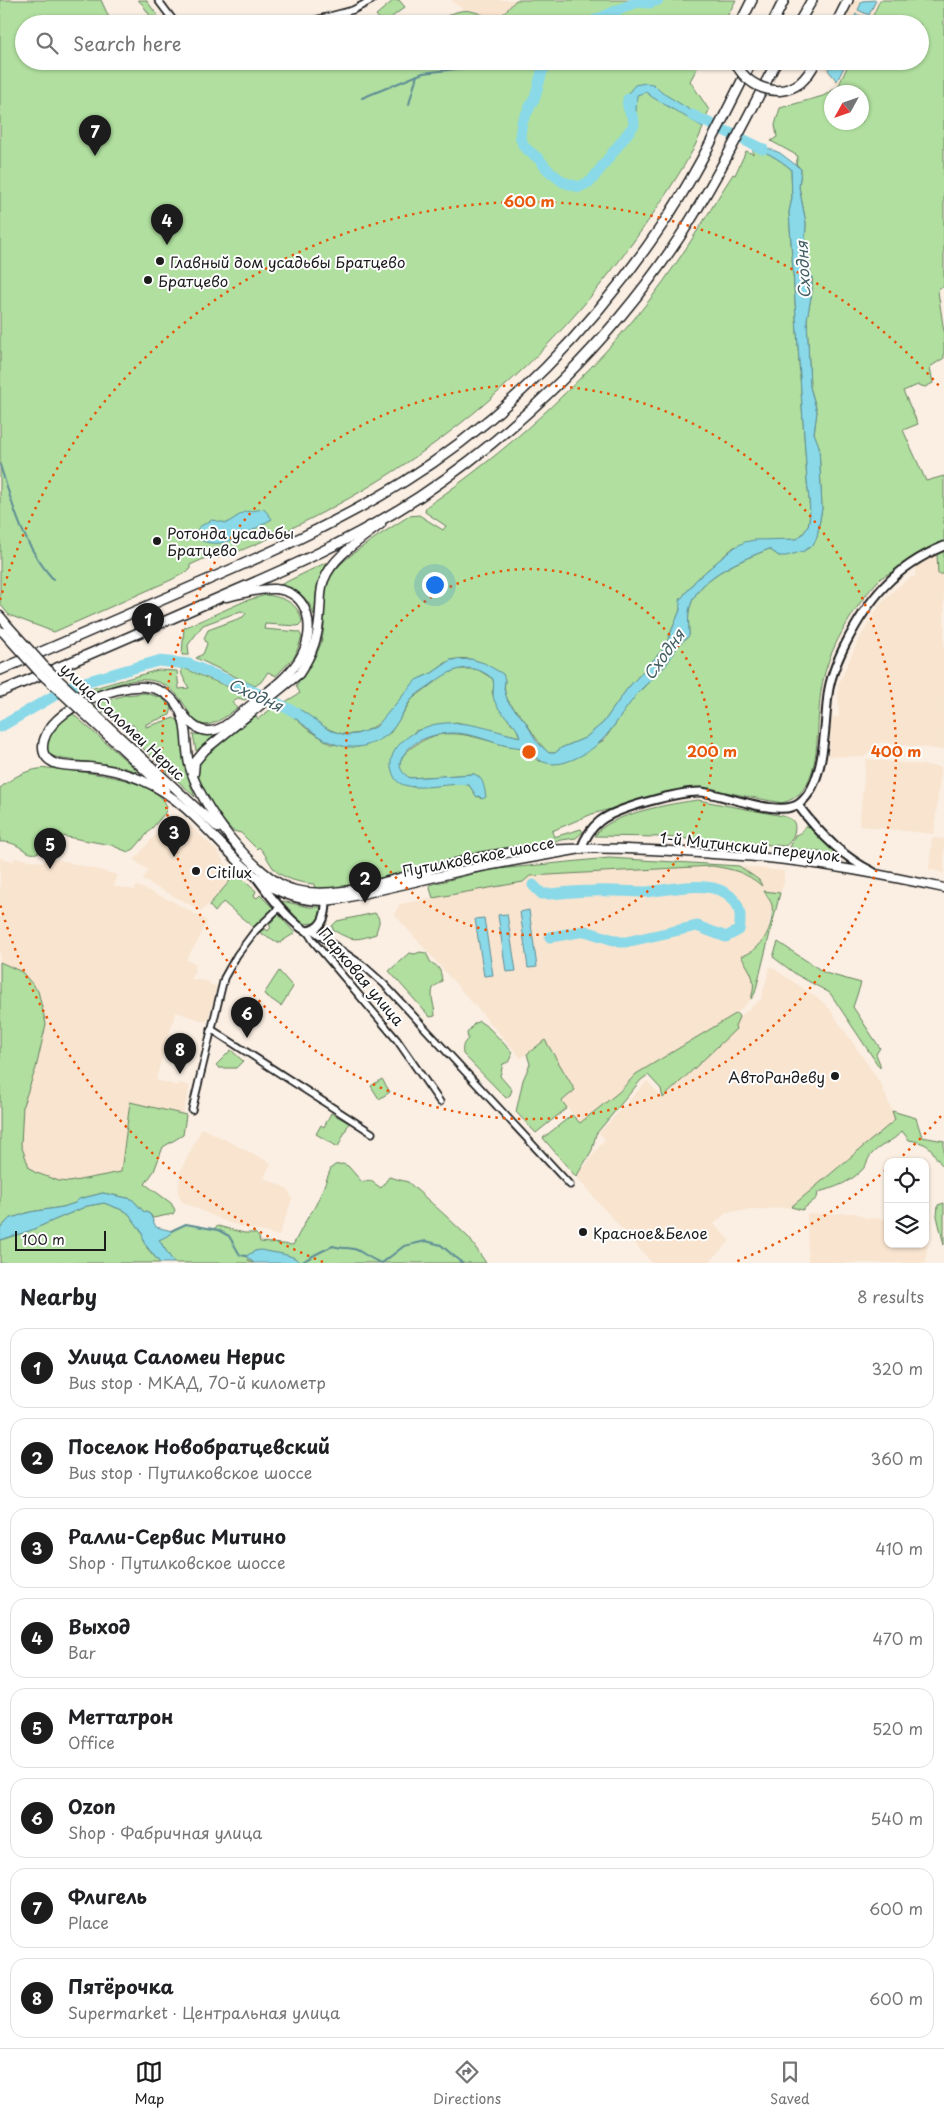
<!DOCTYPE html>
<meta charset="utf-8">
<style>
:root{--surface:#fff;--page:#f2f2f2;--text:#202124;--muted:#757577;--line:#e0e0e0;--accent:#1c1c1c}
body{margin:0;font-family:"Playpen Sans",sans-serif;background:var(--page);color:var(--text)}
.controls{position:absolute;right:15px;bottom:15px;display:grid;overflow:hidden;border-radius:10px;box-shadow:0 1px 4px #0004}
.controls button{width:45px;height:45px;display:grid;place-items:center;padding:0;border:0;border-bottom:1px solid var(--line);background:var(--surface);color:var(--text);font:25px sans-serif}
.compass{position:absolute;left:824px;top:85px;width:45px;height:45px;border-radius:50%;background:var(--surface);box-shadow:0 1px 4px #0004;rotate:230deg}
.scale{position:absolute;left:15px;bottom:12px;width:91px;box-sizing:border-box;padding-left:5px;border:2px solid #1c1c1c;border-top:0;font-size:14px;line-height:18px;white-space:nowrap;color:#1c1c1c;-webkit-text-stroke:4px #fff;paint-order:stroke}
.you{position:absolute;left:434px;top:584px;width:18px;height:18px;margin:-12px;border:4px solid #fff;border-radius:50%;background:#1a73e8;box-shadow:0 0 0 8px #1a73e833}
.badge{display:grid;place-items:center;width:32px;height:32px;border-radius:50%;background:var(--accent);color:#fff;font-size:16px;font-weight:700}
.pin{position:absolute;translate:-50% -41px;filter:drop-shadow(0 1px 2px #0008)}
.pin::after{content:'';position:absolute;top:26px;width:18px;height:15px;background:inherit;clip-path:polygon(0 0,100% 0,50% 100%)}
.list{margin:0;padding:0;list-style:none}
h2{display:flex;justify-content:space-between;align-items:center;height:65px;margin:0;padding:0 20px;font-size:21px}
h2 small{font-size:16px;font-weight:400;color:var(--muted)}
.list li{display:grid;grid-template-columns:32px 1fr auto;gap:15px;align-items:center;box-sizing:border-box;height:80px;margin:0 10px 10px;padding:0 10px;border:1px solid var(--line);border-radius:15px}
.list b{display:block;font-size:19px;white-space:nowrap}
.list p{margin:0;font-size:16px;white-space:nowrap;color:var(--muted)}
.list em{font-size:16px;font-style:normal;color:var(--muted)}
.icon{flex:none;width:28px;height:28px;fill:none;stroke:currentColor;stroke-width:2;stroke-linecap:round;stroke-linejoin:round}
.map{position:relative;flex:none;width:944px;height:1263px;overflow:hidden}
.search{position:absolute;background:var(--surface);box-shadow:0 1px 4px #0004;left:15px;right:15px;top:15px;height:55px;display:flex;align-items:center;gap:12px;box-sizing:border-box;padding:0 18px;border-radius:28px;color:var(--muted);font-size:19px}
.sheet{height:785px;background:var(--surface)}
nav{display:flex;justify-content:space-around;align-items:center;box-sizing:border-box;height:70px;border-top:1px solid var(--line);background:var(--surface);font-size:14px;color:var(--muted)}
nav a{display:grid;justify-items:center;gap:2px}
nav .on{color:var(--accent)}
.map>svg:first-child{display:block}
.built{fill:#f8e4cf}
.green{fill:#b0df9f;stroke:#667e5e;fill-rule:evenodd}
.water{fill:#8ad9e8;stroke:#5e8d96}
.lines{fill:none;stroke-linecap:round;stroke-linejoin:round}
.stream{stroke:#5e8d96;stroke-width:2}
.river{stroke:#8ad9e8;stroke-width:11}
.minor-casing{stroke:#1c1c1c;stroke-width:9}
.tertiary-casing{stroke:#1c1c1c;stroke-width:11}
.secondary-casing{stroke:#1c1c1c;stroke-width:11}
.primary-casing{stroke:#1c1c1c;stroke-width:12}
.trunk-casing{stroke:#1c1c1c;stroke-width:12}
.minor{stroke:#fff;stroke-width:5.5}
.tertiary{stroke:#fff;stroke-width:7}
.secondary{stroke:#fff;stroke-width:8}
.primary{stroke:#fff;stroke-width:9}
.trunk{stroke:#fff;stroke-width:9}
.secondary-bridge-casing{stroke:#1c1c1c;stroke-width:11;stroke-linecap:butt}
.primary-bridge-casing{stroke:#1c1c1c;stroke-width:12;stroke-linecap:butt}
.secondary-bridge{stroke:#fff;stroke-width:8}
.primary-bridge{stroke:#fff;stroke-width:9}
.ring{fill:none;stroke:#e8590c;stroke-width:2.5;stroke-dasharray:2.5 5}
.poi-dot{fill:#1c1c1c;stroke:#fff;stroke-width:2}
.labels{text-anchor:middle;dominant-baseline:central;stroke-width:4;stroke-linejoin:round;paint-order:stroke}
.poi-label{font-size:15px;fill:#1c1c1c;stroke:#fff;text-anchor:start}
.street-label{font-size:15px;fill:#1c1c1c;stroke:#fff}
.water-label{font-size:16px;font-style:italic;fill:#425e63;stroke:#fff}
.centre{fill:#e8590c;stroke:#fff;stroke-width:2.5}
.ring-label{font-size:15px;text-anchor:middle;font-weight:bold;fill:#e8590c;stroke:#fff;stroke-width:4;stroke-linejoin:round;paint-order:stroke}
</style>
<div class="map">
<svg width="944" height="1263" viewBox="0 0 944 1263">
<rect width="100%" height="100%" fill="#fbefe3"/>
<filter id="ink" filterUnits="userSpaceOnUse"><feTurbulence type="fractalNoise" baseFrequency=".02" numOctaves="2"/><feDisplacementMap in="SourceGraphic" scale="10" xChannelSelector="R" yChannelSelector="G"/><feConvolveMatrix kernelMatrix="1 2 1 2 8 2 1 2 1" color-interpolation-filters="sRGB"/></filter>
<g filter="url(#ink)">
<g class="built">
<polygon points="451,0 516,0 497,21 476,11 462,9"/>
<polygon points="853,0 878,0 867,24 842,24"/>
<polygon points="824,61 849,61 837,85 822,65"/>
<polygon points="944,548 944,750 881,742 864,757 829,756 831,721 834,717 839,717 838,685 858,641 879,606 895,589 911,577 915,577 916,565 931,554"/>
<polygon points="866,759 941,767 934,834 859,826"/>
<polygon points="176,816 182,818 218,852 225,863 236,874 202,911 143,880 148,870 134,860 170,818"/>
<polygon points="932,838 944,839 944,873 929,869"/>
<polygon points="45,856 117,875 114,886 134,890 137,886 172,901 207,921 198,941 186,959 196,964 192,979 210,982 209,984 217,987 207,1022 176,1012 160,1064 156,1080 178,1086 179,1083 190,1086 183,1114 130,1102 121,1172 69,1182 59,1181 34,1172 29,1167 21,1145 23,1105 36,1068 46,1024 38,990 22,972 0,962 0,858 14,861 15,858 44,862"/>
<polygon points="712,866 736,870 751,876 761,885 759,879 739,866 784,871 784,883 780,893 765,891 772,905 767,935 750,954 741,956 753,976 754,988 751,999 737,1013 636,1074 619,1092 580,1123 562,1101 575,1089 545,1040 521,1058 394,914 400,904 523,882 530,876"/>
<polygon points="770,966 822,1001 829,1008 881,1084 896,1120 791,1207 727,1212 714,1224 730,1241 708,1263 652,1263 576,1177 605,1139 599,1133 647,1081 663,1098 735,1026 739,1017 761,999"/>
<polygon points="202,1128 271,1163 264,1178 288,1189 292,1199 279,1236 229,1223 182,1202 178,1193 180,1172"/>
<polygon points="856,1213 865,1218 888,1219 888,1244 925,1244 925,1220 929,1220 926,1263 808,1263 807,1214"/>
</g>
<g class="green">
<path d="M0,0H101L112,24H24V61H136L137,63L140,61H701L690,81L709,110C706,116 705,122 703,128C697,143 689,158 680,172C569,352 426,478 227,556L221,551L190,565V570L171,580L54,632L9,615L0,604Z"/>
<polygon points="138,0 146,0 164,24 155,24 143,5"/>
<polygon points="394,0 399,0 405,7 383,24 376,15"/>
<path d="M516,0H736L723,24H433C463,6 466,7 497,21Z"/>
<path d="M880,0H944V287L939,288L938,291L944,332V358L930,367L933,383L925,387L918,385L903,391L918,424L903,430L926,481L944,476V542C926,550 911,561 894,571C889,574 882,576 878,581C859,601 835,639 827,666C822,680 820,696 819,711C816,742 820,794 782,803L709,789L681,790L592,814L552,831L554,837L581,829L583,832L576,838L469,853L457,859L346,888L315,889L314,884C301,883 283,879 274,869C268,861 265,853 259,847L257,849L241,833L233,831L212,809L200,784L198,772L201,759L211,749L256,716L258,719L275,706L293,716L306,728L331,744L358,747L379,740L391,732L412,699L448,672L460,669H477L493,679L494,687L492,693L509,721L516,727L520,737L456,722L415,731L391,768L412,787L458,783L469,785L477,797L479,796L481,799L474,774L410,778C380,763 421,738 438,735C463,730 485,741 509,746C514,747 520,746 524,748C530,750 534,757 538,761L565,762L604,740L634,697L665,666L677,646L689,636C689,626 687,614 691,604C701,575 743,560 769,549L779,556L813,545L817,537L822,508L819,447L814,434L817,411L810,387L807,318L812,292V279L805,247L806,223L799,187L801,169L796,164L798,156L771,141L777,137L775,125L780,108L823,96L838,87L850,61H920V24H869ZM832,92H862V122H832Z"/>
<path d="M749,146C765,151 778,158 791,169L792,198L789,212L807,480C808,494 812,512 808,526C806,531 801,535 797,539L774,541L734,547L718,561L696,580L680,600V610L665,647L627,689L603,723L585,738L561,748L555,753H549C537,742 534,734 525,721C514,705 502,703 505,680C490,666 473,654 451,660C443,663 438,670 432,673C426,676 420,677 415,682C393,703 381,737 345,734C327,733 302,711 285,702L300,693L296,686C305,671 318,657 322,639C327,619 320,592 332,574C345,555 388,530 409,516L419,515L443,530L446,526L425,512L426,507C506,452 577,388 639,313C675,270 703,221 733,174L735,175L746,151L753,154V150Z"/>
<polygon points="944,549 944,574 938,574 937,554"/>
<path d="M327,562L317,587L314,615C309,598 297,589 280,585Z"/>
<path d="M266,595C283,597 299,603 302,622L298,626L265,624L264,629L299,632L302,637L295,656L276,676L268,672L261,682L255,686L196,658L203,654L207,644L204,638L208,630L243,617L246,613L241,611L203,625L188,645L189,655H182L184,628L245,601Z"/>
<path d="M181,667L250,696L245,700L238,698L232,702L237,708C180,754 200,692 154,681C133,676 110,687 90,693L87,690L158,670L177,671L179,689L189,688L182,675Z"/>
<polygon points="145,693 162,698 172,708 170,715 146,724 146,727 174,718 180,722 190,783 195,797 131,737 137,731 133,725 127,723 120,726 95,704 125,695"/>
<path d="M73,714L138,771V772L118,766L63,759L49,755L46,749C47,735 61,720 73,714Z"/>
<polygon points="193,734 215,736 196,751"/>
<path d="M48,768C74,771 159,777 167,807L165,813L134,849L128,852L111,845L56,835C28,873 28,840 0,842V788C16,775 28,769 48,768Z"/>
<path d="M698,800L783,816C786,817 789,818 792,820C799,826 792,843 785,846L662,837L595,836C606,814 675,803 698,800Z"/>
<polygon points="805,826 809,826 836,854 790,848 795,835 801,833"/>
<path d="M609,858L739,866L759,880L762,886C746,872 732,869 712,866L530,876L523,882L433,898L429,885L488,870Z"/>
<polygon points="236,874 256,891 254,896 257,898 260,895 273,908 254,928 223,902 215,912 209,905"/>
<path d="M764,891L780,893L755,993L751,999C757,979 751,973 741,956C761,952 775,926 772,905C771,901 766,895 764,891Z"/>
<polygon points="282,901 309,907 322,907 322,915 315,923 302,924"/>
<path d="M375,913C383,921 377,925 376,934C355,941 352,941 333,930L332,926L337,921Z"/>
<polygon points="278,914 295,933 279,943 259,932 265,929 268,931 271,927 269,925"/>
<polygon points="778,942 825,973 861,983 853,1007 880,1048 876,1054 880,1064 880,1068 830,993 797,975 773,957"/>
<path d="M420,952L426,953L431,963C440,966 441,972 442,981L433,988C430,998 435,1006 435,1016L430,1017L389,971L409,953L415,954Z"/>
<polygon points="0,962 22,972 38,991 46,1024 36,1068 23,1105 21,1145 29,1167 34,1172 59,1181 69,1182 121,1172 130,1102 186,1115 183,1135 163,1147 154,1171 145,1184 171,1203 175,1210 173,1214 153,1218 150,1214 143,1211 132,1199 103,1193 79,1199 75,1203 63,1207 30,1212 9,1219 0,1229"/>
<polygon points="279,971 293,987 281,1006 264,994"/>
<polygon points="737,1013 739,1017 735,1026 736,1029 663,1098 661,1089 648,1075 641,1080 596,1134 592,1150 576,1177 543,1138 572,1115 580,1123 619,1092 636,1074"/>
<path d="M479,1021L489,1028L512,1052C512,1060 510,1062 503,1064L500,1076L512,1090L510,1095L506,1098L463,1054C462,1047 463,1043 468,1039L467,1033L474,1024Z"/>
<polygon points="545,1040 575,1090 562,1101 567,1108 536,1133 516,1112 523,1080 530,1064 527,1054"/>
<polygon points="231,1050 243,1061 236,1068 219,1068 216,1065"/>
<polygon points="382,1079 390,1092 379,1099 371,1086"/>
<path d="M892,1111L916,1118L922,1137L944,1141V1167C928,1151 937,1145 909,1140L902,1131C893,1142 879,1145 871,1155C867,1159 867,1165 863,1169C851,1182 835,1188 818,1192L817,1198L802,1210L791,1207L895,1120Z"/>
<polygon points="331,1113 349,1123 338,1147 316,1134 321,1125 324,1127"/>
<path d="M343,1164L348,1166L362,1182L371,1181L381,1188L389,1177L408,1182L446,1216L469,1238L486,1263H300C293,1253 267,1252 255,1251L248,1260L254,1263H174L159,1240L176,1228L186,1224L213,1229L218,1226L244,1233H255L259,1237L260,1242L293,1245L309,1215C315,1211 327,1178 331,1168L335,1165Z"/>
<polygon points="104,1203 125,1211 129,1214 142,1232 147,1248 160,1263 0,1263 0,1240 29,1231 87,1206"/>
<polygon points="944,1203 944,1245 937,1216 938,1205"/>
</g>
<g class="water">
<polygon points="876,0 869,15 858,10 862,1"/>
<polygon points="856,14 867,19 865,24 851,24"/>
<polygon points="832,61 847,61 837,81 828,70"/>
<path d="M645,83L653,84L661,92L705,119L703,127L652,97L646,92L637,95L636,112H626C625,101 627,93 635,85Z"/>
<path d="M751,141L780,153L801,169L799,187L806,223L805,247L812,279V292L807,319L810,387L817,412L814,433L819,446L822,508L817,537L813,545L804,551L786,556H779L769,549C742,560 701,575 691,604C687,614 689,626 689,636C675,646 675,653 666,665C656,677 643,685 634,698C612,726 604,749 566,762C553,766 541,764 532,754C529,752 527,749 523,748C518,747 513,747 508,746C493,743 479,736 464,734C443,730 409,738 401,760C398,768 403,774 410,778L474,774C484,778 484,787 486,797L482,799L479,796L477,797L469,785C449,782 423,791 404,785C397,783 394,778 392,771C384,747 418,727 437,724C466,719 493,731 520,737C517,723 501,716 495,702C491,694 495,688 493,679C470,659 450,670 429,686C423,690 416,694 411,700C403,710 399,723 390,732C383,740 366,747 356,747C324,749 305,722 280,708L285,702L304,712L329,730L346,735L357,734L376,727L416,680L432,673L451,660L471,659L484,663L503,674L505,680L504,689L508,702L525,721L537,742L549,753H555L561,748L585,738L603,723L627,689L665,647L680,610V600L696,580L718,561L735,547L745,542L754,540L797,539C801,536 806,531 808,526C812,513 808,494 807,480L789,212L792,198L791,169C778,158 765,151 749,146Z"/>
<path d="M264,509L272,519C246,533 222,554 194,537L199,527L212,520L227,523L244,512Z"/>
<polygon points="529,910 537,967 528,968 520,912"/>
<polygon points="507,914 516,971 506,972 498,915"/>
<polygon points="484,918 493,975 484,976 475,919"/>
<polygon points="103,1193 132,1199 143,1211 150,1214 156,1227 172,1231 171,1234 159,1240 174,1263 160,1263 144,1243 142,1232 129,1214 125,1211 104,1203 87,1206 29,1231 0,1240 0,1229 9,1219 30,1212 63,1207 75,1203 79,1199"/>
<path d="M261,1250C271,1253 294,1253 300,1263H254L246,1256L255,1251Z"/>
</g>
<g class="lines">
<g class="stream">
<polyline points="362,98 423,73 522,61"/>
<polyline points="409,104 417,75"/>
<path d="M0,465C13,506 23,546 53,579"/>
<polyline points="171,1231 186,1224 218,1230 229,1236 240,1255 246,1256"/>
<path d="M301,1263C311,1256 322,1251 333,1246C341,1249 350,1247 357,1250C365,1254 372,1260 382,1263L404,1246L426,1241L441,1245L462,1263"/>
</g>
<g class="river">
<polyline points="586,24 637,2 649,3 658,0"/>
<path d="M548,61L542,72L535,97L522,122L520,136L524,147L539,159L548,170L563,182L579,187L591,181L634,125C635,115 625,110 628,99"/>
<polyline points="692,115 763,149"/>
<polyline points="0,727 71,686 158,661 189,664 244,687 295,712"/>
<path d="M533,885L542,894H549C563,893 578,891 592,891C610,890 628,892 646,892C670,890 704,880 726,893C740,902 742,915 739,930L726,937L697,926L626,942H620L585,931L550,937"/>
</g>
<g class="minor-casing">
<g id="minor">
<polyline points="158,0 176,24"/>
<polyline points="300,24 353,10 372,0"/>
<polyline points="312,930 365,967 384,984 570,1185"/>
<polyline points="307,931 314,942 397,1040 440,1102"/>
<polyline points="211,1029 372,1133"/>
<polyline points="192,1110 224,978 237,955 255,931 280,907"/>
</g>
</g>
<g class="tertiary-casing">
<g id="tertiary">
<path d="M798,805C817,831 843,857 873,872"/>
<path d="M581,849C585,838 591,828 600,821C616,808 681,791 701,792C725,794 781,819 800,803C826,782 824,725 828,695C830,677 837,661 845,645C869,598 894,567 944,546"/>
<path d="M257,878C266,891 292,925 307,931C323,929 326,915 326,902L323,896"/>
</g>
</g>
<g class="secondary-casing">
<g id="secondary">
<polyline points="0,616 9,627"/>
<path d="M183,714C189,722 196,730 207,731C222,732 235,717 246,709C264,694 286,680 299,660C316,634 312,592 275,589C259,588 242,594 226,597"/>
<polyline points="122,739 218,828"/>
<polyline points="117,744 165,789"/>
<path d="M194,773L195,762L205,750L299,674C313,654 319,635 320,610C321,600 320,589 324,580C333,556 362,539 381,524"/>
<path d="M581,849L470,869L341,899C266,912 234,851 185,808C158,784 125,770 89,767C78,766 64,767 54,763C44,758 41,751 44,740C53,708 114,685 145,687C159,688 173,696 179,709C188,725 185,747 189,764C198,803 255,880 295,890C330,898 365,887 399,878C438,868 476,856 516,852C577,846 638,848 699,853C725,855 751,856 777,859C833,865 889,876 944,888"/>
</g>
</g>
<g class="primary-casing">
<g id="primary">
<polyline points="740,24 752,0"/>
<polyline points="836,24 848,0"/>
</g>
</g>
<g class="trunk-casing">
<g id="trunk">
<polyline points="772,24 784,0"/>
<polyline points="798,24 812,0"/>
<path d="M0,670C63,643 126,615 189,588C263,556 336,524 405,481C507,417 593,327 660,228C696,176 723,118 752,61"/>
<path d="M0,692C67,664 134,635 200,606C275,574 350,542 419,497C521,429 611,340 679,238C716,182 745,121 777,61"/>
</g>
</g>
<use href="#minor" class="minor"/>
<use href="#tertiary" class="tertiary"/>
<use href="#secondary" class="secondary"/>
<use href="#primary" class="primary"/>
<use href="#trunk" class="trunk"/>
<g class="secondary-bridge-casing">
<g id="secondary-bridge">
<polyline points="9,627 44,666 122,739"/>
<polyline points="3,632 39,672 117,744"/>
</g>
</g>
<g class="primary-bridge-casing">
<path id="primary-bridge" d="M735,61C745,86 777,100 800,83C807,77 812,69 816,61"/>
</g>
<use href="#secondary-bridge" class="secondary-bridge"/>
<use href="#primary-bridge" class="primary-bridge"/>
</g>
</g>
<g class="ring">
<circle cx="529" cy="752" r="183"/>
<circle cx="529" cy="752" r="367"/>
<path d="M941 1116A550 550 0 0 1 897 1161M886 1170A550 550 0 0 1 735 1262M323 1262A550 550 0 0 1 0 904M0 600A550 550 0 0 1 941 388"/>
</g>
<g class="poi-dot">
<circle cx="160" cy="261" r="5"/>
<circle cx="148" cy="280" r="5"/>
<circle cx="157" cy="541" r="5"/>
<circle cx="196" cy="871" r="5"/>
<circle cx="835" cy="1076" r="5"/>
<circle cx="583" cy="1232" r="5"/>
</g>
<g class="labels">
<g class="poi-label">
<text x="170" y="261">Главный дом усадьбы Братцево</text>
<text x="158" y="280">Братцево</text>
<text x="167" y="532">Ротонда усадьбы<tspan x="167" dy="17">Братцево</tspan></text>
<text x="206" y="871">Citilux</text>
<text x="825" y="1076" text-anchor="end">АвтоРандеву</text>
<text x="593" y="1232">Красное&amp;Белое</text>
</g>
<g class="street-label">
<text transform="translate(123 721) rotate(43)">улица Саломеи Нерис</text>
<text transform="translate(750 846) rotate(6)">1-й Митинский переулок</text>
<text transform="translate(478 856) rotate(-11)">Путилковское шоссе</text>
<text transform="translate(362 976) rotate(50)">Парковая улица</text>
</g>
<g class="water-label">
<text transform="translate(802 270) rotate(-93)">Сходня</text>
<text transform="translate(663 654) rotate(-54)">Сходня</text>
<text transform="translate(256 694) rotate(25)">Сходня</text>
</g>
</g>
<circle cx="529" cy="752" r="8" class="centre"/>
<g class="ring-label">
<text x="529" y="207">600 m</text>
<text x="712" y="757">200 m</text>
<text x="896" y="757">400 m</text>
</g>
</svg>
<div class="controls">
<button><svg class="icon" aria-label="locate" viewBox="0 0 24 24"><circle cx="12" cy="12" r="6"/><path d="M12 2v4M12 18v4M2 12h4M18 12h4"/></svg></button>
<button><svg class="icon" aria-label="layers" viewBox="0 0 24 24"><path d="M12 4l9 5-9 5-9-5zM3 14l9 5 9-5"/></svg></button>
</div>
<svg class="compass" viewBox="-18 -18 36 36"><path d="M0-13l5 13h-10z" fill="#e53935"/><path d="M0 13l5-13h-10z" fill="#757577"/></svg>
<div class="scale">100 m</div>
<div class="you"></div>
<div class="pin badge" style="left:148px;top:644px">1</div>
<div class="pin badge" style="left:365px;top:903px">2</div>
<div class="pin badge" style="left:174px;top:857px">3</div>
<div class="pin badge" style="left:167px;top:245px">4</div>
<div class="pin badge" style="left:50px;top:869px">5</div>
<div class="pin badge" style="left:247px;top:1038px">6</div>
<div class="pin badge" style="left:95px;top:156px">7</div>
<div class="pin badge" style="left:180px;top:1074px">8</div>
<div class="search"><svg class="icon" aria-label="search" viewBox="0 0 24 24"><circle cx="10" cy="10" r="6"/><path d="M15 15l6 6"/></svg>Search here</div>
</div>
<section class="sheet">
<h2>Nearby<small>8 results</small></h2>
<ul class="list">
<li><span class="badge">1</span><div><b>Улица Саломеи Нерис</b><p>Bus stop · МКАД, 70-й километр</p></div><em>320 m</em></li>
<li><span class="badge">2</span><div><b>Поселок Новобратцевский</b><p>Bus stop · Путилковское шоссе</p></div><em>360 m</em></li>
<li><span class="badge">3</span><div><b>Ралли-Сервис Митино</b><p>Shop · Путилковское шоссе</p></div><em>410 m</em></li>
<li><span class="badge">4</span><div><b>Выход</b><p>Bar</p></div><em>470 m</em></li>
<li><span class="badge">5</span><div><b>Меттатрон</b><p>Office</p></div><em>520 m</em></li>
<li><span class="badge">6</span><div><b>Ozon</b><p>Shop · Фабричная улица</p></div><em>540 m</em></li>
<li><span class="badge">7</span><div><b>Флигель</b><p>Place</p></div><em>600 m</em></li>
<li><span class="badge">8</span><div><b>Пятёрочка</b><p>Supermarket · Центральная улица</p></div><em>600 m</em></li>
</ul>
</section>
<nav>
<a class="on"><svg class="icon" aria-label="map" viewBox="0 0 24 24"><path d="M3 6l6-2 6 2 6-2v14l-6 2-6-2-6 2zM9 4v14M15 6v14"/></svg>Map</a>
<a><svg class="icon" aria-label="directions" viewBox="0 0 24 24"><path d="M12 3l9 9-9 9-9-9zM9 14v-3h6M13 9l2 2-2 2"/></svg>Directions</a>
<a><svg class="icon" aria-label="saved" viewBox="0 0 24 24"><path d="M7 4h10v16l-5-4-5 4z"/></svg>Saved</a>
</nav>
